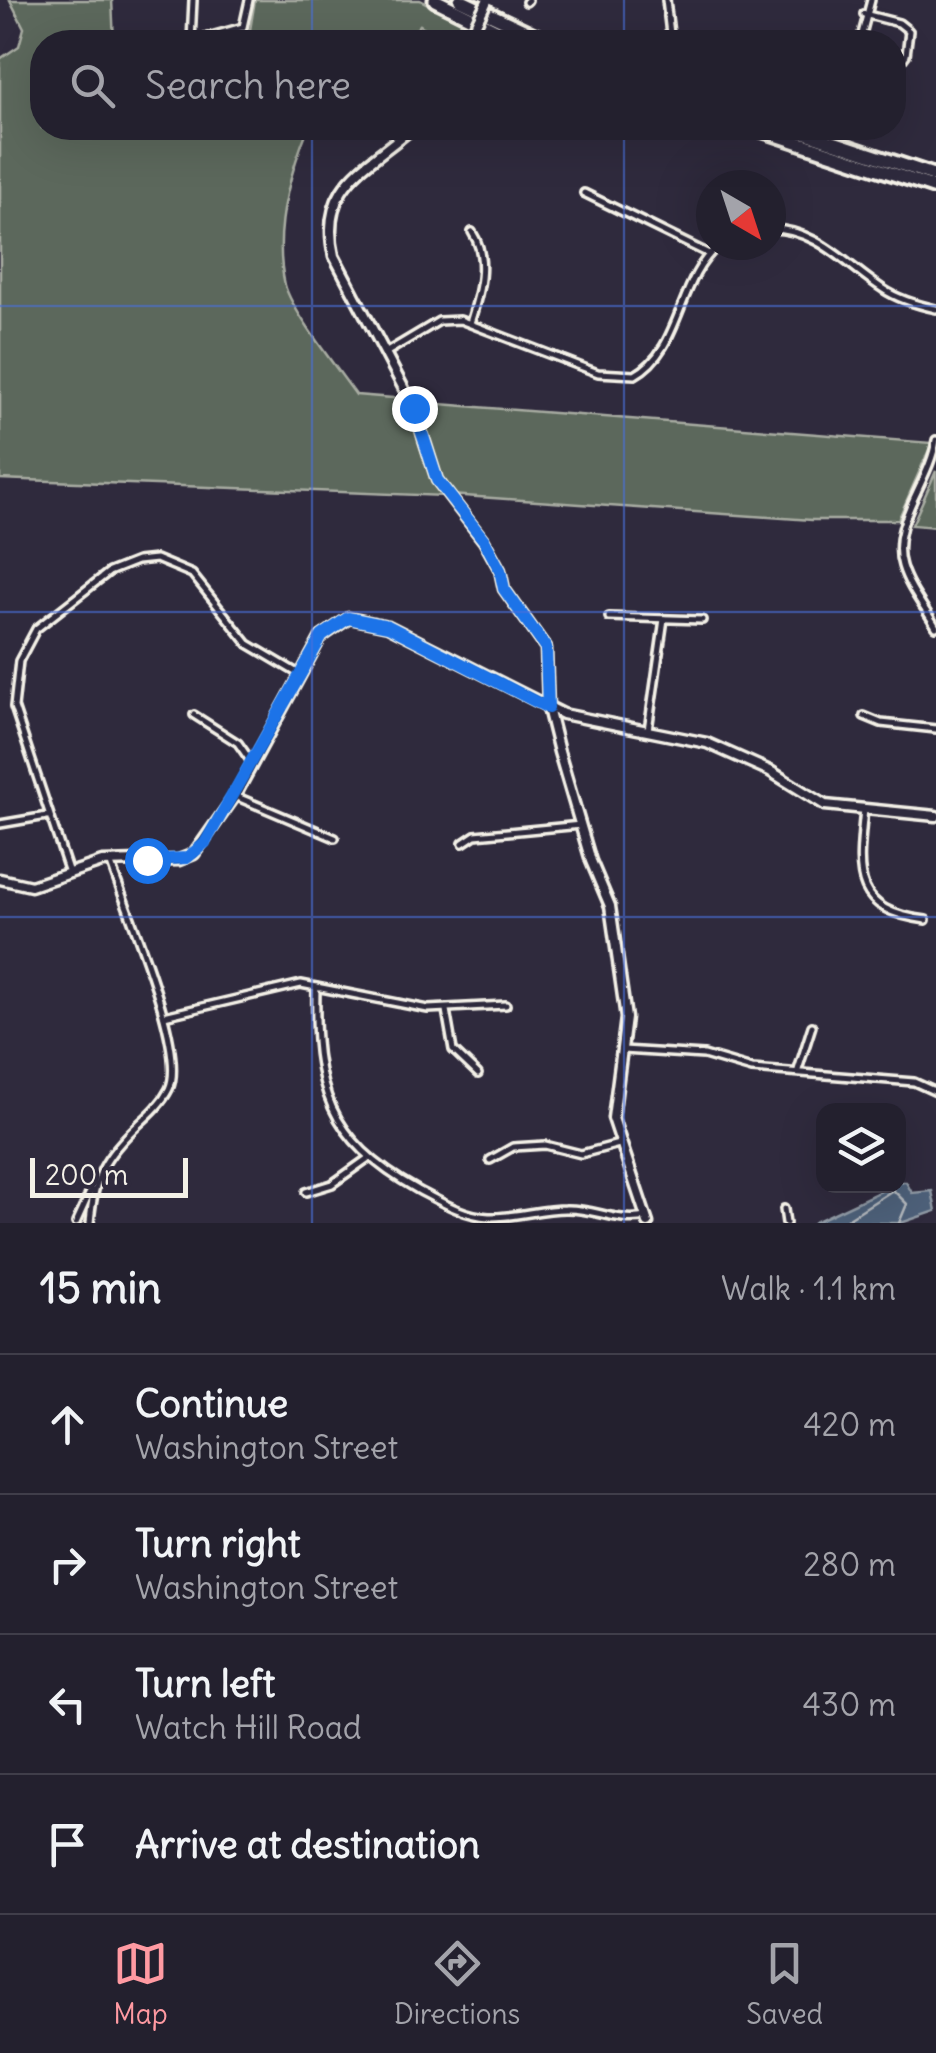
<!DOCTYPE html>
<meta charset="utf-8">
<style>
:root{--surface:#23202e;--page:#2b2836;--text:#f1f3f6;--muted:#a3a3aa;--line:#403e4a;--accent:#ff9aa2}
body{margin:0;font-family:Delius,sans-serif;background:var(--page);color:var(--text)}
.controls{position:absolute;right:30px;bottom:30px;display:grid;overflow:hidden;border-radius:20px;box-shadow:0 10px 40px #0002}
.controls button{width:90px;height:90px;display:grid;place-items:center;padding:0;border:0;border-bottom:2px solid var(--line);background:var(--surface);color:var(--text);font:50px sans-serif}
.compass{position:absolute;left:696px;top:170px;width:90px;height:90px;border-radius:50%;background:var(--surface);box-shadow:0 10px 40px #0002;rotate:141deg}
.scale{position:absolute;left:30px;bottom:25px;width:158px;box-sizing:border-box;padding-left:10px;border:5px solid #f4f1e8;border-top:0;font-size:28px;line-height:35px;white-space:nowrap;color:#f4f1e8;-webkit-text-stroke:8px #2f2a3d;paint-order:stroke}
.stop{position:absolute;width:30px;height:30px;margin:-22px;border:8px solid #1a73e8;border-radius:50%;background:#fff}
.stop.end{background:#1a73e8;border-color:#fff;box-shadow:0 2px 10px #0008}
.list{margin:0;padding:0;list-style:none}
h2{display:flex;justify-content:space-between;align-items:center;height:130px;margin:0;padding:0 40px;font-size:42px}
h2 small{font-size:32px;font-weight:400;color:var(--muted)}
.list li{display:grid;grid-template-columns:65px 1fr auto;gap:30px;align-items:center;box-sizing:border-box;height:140px;padding:0 40px;border-top:2px solid var(--line)}
.list b{display:block;font-size:38px;white-space:nowrap}
.list p{margin:0;font-size:32px;white-space:nowrap;color:var(--muted)}
.list em{font-size:32px;font-style:normal;color:var(--muted)}
.icon{flex:none;width:55px;height:55px;fill:none;stroke:currentColor;stroke-width:2;stroke-linecap:round;stroke-linejoin:round}
.map{position:relative;flex:none;width:936px;height:1223px;overflow:hidden}
.search{position:absolute;background:var(--surface);box-shadow:0 10px 40px #0002;left:30px;right:30px;top:30px;height:110px;display:flex;align-items:center;gap:25px;box-sizing:border-box;padding:0 35px;border-radius:40px;color:var(--muted);font-size:38px}
.sheet{height:690px;background:var(--surface)}
nav{display:flex;justify-content:space-around;align-items:center;box-sizing:border-box;height:140px;border-top:2px solid var(--line);background:var(--surface);font-size:28px;color:var(--muted)}
nav a{display:grid;justify-items:center;gap:5px}
nav .on{color:var(--accent)}
.map>svg:first-child{display:block}
.green{fill:#5c685c;stroke:#a8aca2;stroke-width:2.5}
.water{fill:#4e6079;stroke:#909aa5;stroke-width:2.5}
.lines{fill:none;stroke-linecap:round;stroke-linejoin:round}
.shore{stroke:#b2b7bc;stroke-width:2.5}
.street-casing{stroke:#f4f1e8;stroke-width:12}
.secondary-casing{stroke:#f4f1e8;stroke-width:15}
.highway-casing{stroke:#f4f1e8;stroke-width:19}
.street{stroke:#2f2a3d;stroke-width:5}
.secondary{stroke:#2f2a3d;stroke-width:8}
.highway{stroke:#2f2a3d;stroke-width:11}
.secondary-bridge-casing{stroke:#f4f1e8;stroke-width:15;stroke-linecap:butt}
.secondary-bridge{stroke:#2f2a3d;stroke-width:8}
.route{stroke:#1a73e8;stroke-width:12}
.grid{fill:none;stroke:#486fdb;stroke-width:2.5;stroke-opacity:0.55}
</style>
<div class="map">
<svg width="936" height="1223" viewBox="0 0 936 1223">
<rect width="100%" height="100%" fill="#2f2a3d"/>
<filter id="ink" filterUnits="userSpaceOnUse"><feTurbulence type="fractalNoise" baseFrequency=".01" numOctaves="2"/><feDisplacementMap in="SourceGraphic" scale="20" xChannelSelector="R" yChannelSelector="G"/><feConvolveMatrix kernelMatrix="1 2 1 2 8 2 1 2 1" color-interpolation-filters="sRGB"/></filter>
<g filter="url(#ink)">
<g class="green">
<path d="M10,0H112L114,42H42V128H308C289,175 273,234 285,285C291,310 339,371 356,395L405,399L427,468L444,496L0,479V59L19,46L24,28Z"/>
<polygon points="255,0 420,0 468,25 459,42 445,42 420,25 404,42 370,42 366,38 351,42 248,42"/>
<polygon points="415,402 932,443 898,520 812,520 450,495 433,463"/>
<polygon points="936,471 936,527 912,525"/>
</g>
<polygon class="water" points="900,1182 906,1182 912,1193 932,1191 936,1211 901,1223 813,1223"/>
<g class="lines">
<polyline class="shore" points="841,1223 893,1190 907,1204 899,1223"/>
<g class="street-casing">
<g id="street">
<polyline points="666,0 671,42"/>
<polyline points="526,2 528,0"/>
<polyline points="864,14 899,23 909,31 906,55 894,71"/>
<polyline points="191,41 193,0"/>
<polyline points="190,42 243,27 249,0"/>
<polyline points="860,42 871,0"/>
<polyline points="584,193 709,254"/>
<path d="M771,229C818,229 847,266 883,289C899,300 918,305 936,309"/>
<path d="M470,323C479,295 490,259 472,232"/>
<path d="M387,352L439,321L460,320L598,373L635,375C682,349 677,279 719,245"/>
<path d="M936,440C930,482 889,523 902,566C908,587 925,608 936,627"/>
<polyline points="609,617 702,620"/>
<polyline points="194,715 238,743 252,763"/>
<polyline points="864,716 881,723 936,729"/>
<polyline points="648,730 664,619"/>
<polyline points="235,796 335,838"/>
<path d="M864,809C858,873 850,910 926,920"/>
<polyline points="0,824 47,816"/>
<polyline points="463,843 475,835 581,825"/>
<polyline points="69,873 14,707 19,661 36,629 109,572 137,561 156,559 192,574 248,644 299,674"/>
<path d="M316,987C314,1088 327,1139 418,1190C439,1201 464,1216 489,1217C514,1218 540,1209 565,1209C596,1208 615,1223 646,1217"/>
<polyline points="446,1010 453,1050 478,1074"/>
<polyline points="164,1016 301,984 428,1009 506,1005"/>
<polyline points="623,1050 704,1055 752,1069 914,1082 936,1092"/>
<polyline points="798,1070 812,1026"/>
<polyline points="490,1160 513,1147 545,1145 581,1154 619,1144"/>
<polyline points="306,1192 332,1184 367,1159"/>
<polyline points="784,1209 786,1223"/>
<polyline points="76,1223 91,1190"/>
<path d="M90,1223C94,1175 104,1157 139,1124C151,1113 162,1103 169,1089C188,1051 125,907 110,861"/>
</g>
</g>
<g class="secondary-casing">
<g id="secondary">
<path d="M412,128C366,168 318,185 334,256L414,408L437,480L484,541L500,570L504,589L546,648L548,708L559,752L591,861L610,906L626,1018L613,1118L648,1223"/>
<polyline points="0,879 31,886 102,862 179,860 194,854 235,796 321,637 349,618 388,626 563,714 707,743 770,771 825,805 936,816"/>
</g>
</g>
<g class="highway-casing">
<g id="highway">
<polyline points="435,0 520,42"/>
<polyline points="460,0 549,42"/>
<polyline points="755,128 936,188"/>
<polyline points="791,128 936,176"/>
</g>
</g>
<use href="#street" class="street"/>
<use href="#secondary" class="secondary"/>
<use href="#highway" class="highway"/>
<g class="secondary-bridge-casing">
<polyline id="secondary-bridge" points="471,34 487,1"/>
</g>
<use href="#secondary-bridge" class="secondary-bridge"/>
</g>
</g>
<g class="lines" filter="url(#ink)">
<polyline class="route" points="147,860 187,858 205,843 322,636 348,618 388,626 548,708 546,648 504,589 500,570 484,540 437,480 414,408"/>
</g>
<path class="grid" d="M312,0V42M624,0V42M312,128V1223M624,128V1223M0,306H936M0,612H936M0,917H936"/>
</svg>
<div class="controls">
<button><svg class="icon" aria-label="layers" viewBox="0 0 24 24"><path d="M12 4l9 5-9 5-9-5zM3 14l9 5 9-5"/></svg></button>
</div>
<svg class="compass" viewBox="-18 -18 36 36"><path d="M0-13l5 13h-10z" fill="#e53935"/><path d="M0 13l5-13h-10z" fill="#a3a3aa"/></svg>
<div class="scale">200 m</div>
<div class="stop" style="left:147px;top:860px"></div>
<div class="stop end" style="left:414px;top:408px"></div>
<div class="search"><svg class="icon" aria-label="search" viewBox="0 0 24 24"><circle cx="10" cy="10" r="6"/><path d="M15 15l6 6"/></svg>Search here</div>
</div>
<section class="sheet">
<h2>15 min<small>Walk · 1.1 km</small></h2>
<ul class="list">
<li><svg class="icon" aria-label="ahead" viewBox="0 0 24 24"><path d="M12 20V5M6 11l6-6 6 6"/></svg><div><b>Continue</b><p>Washington Street</p></div><em>420 m</em></li>
<li><svg class="icon" aria-label="right" viewBox="0 0 24 24"><path d="M7 20v-9h11M14 6l5 5-5 5"/></svg><div><b>Turn right</b><p>Washington Street</p></div><em>280 m</em></li>
<li><svg class="icon" aria-label="left" viewBox="0 0 24 24"><path d="M17 20v-9H6M10 6l-5 5 5 5"/></svg><div><b>Turn left</b><p>Watch Hill Road</p></div><em>430 m</em></li>
<li><svg class="icon" aria-label="arrive" viewBox="0 0 24 24"><path d="M6 21V4h12l-3 4 3 4H6"/></svg><div><b>Arrive at destination</b></div></li>
</ul>
</section>
<nav>
<a class="on"><svg class="icon" aria-label="map" viewBox="0 0 24 24"><path d="M3 6l6-2 6 2 6-2v14l-6 2-6-2-6 2zM9 4v14M15 6v14"/></svg>Map</a>
<a><svg class="icon" aria-label="directions" viewBox="0 0 24 24"><path d="M12 3l9 9-9 9-9-9zM9 14v-3h6M13 9l2 2-2 2"/></svg>Directions</a>
<a><svg class="icon" aria-label="saved" viewBox="0 0 24 24"><path d="M7 4h10v16l-5-4-5 4z"/></svg>Saved</a>
</nav>
